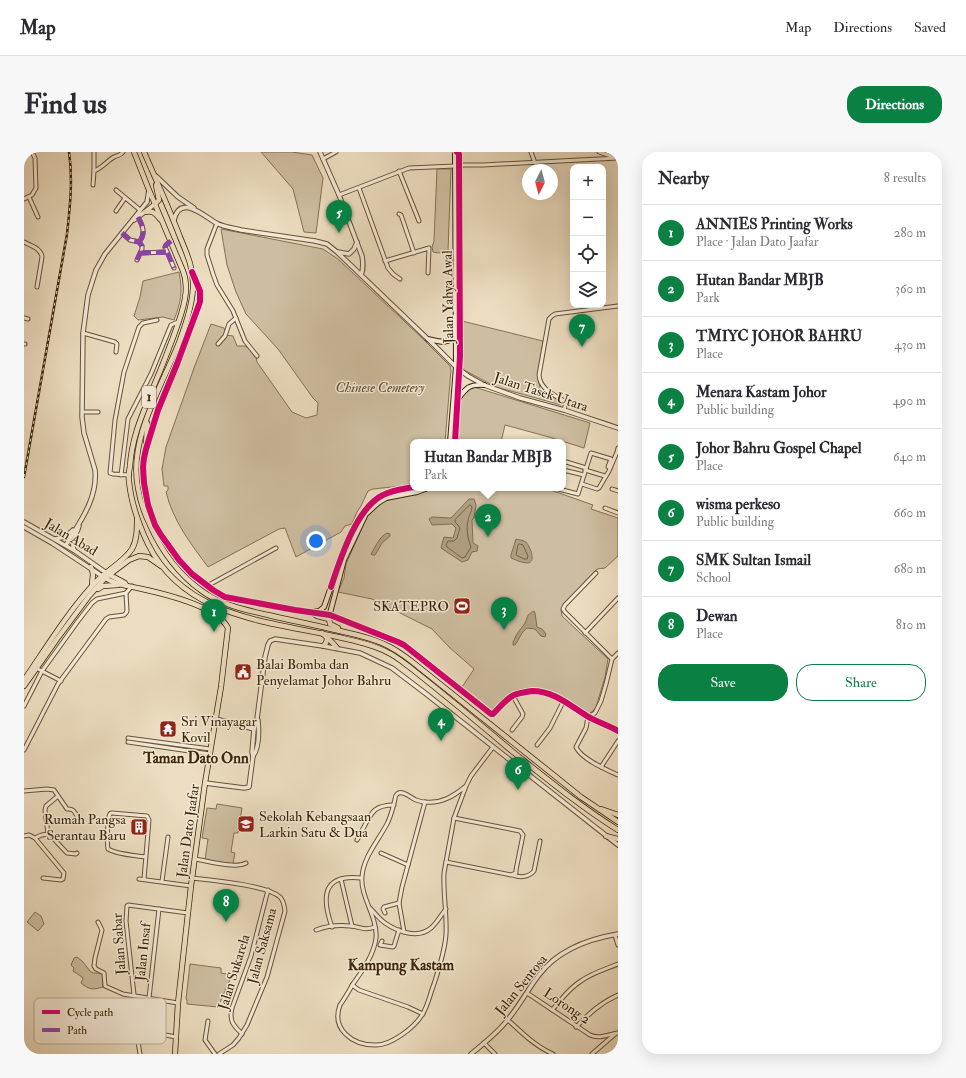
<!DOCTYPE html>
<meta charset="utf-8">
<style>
:root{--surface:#fff;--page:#f7f7f7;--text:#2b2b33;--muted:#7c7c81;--line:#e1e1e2;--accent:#0b8043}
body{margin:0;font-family:"IM FELL Double Pica",serif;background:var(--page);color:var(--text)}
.controls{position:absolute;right:12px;top:12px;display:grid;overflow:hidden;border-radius:8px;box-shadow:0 4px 16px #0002}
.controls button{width:36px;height:36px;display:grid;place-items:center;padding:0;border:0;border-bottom:1px solid var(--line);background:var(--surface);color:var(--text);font:20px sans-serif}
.compass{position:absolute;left:498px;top:12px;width:36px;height:36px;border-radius:50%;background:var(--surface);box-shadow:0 4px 16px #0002;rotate:186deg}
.you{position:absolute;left:292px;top:389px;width:14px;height:14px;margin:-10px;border:3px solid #fff;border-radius:50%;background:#1a73e8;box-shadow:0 0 0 6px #1a73e833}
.badge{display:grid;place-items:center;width:26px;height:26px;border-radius:50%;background:var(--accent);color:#fff;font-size:13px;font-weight:700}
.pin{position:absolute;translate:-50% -33px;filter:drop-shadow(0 1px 2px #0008)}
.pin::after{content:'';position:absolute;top:21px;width:14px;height:12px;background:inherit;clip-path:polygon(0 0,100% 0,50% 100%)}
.popup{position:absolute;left:386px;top:287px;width:156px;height:52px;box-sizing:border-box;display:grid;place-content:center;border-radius:8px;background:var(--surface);filter:drop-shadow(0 1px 3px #0005);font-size:13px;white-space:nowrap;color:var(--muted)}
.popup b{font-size:15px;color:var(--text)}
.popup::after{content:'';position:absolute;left:50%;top:100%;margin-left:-8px;border:8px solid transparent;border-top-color:var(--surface)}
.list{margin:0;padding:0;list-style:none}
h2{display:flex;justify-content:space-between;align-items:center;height:52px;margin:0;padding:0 16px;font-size:17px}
h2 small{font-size:13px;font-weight:400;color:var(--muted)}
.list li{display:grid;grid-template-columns:26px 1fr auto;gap:12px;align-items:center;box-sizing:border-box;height:56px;padding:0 16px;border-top:1px solid var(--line)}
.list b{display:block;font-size:15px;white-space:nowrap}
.list p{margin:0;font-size:13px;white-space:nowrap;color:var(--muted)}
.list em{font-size:13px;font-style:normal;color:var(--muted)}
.actions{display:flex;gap:8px;padding:12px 16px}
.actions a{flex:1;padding:9px 0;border:1px solid var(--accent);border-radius:16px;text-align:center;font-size:14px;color:var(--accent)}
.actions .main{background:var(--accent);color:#fff}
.icon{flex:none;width:22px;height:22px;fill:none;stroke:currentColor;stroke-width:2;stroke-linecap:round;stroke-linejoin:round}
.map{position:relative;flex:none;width:594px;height:902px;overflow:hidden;border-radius:16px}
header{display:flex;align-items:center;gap:24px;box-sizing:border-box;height:56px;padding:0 20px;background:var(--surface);border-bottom:1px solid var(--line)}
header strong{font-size:19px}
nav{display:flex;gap:22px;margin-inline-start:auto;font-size:14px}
.intro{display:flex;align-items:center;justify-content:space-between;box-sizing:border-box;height:96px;padding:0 24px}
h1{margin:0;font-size:28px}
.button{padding:10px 18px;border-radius:16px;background:var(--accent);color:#fff;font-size:14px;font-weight:700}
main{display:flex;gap:24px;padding:0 24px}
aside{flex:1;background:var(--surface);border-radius:16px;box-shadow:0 4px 16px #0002}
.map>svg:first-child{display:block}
.green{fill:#cebea1;stroke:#857154}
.water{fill:#b09e81;stroke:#826d50}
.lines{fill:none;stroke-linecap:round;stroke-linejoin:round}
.shore{stroke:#766144;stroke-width:1}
.minor-casing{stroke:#685235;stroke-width:5}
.tertiary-casing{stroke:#685235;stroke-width:5.5}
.secondary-casing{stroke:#3c2407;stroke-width:6}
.primary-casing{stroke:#3c2407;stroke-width:6}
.trunk-casing{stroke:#3c2407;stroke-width:6}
.minor{stroke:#f3e9d6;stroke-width:3}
.tertiary{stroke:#f3e9d6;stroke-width:3.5}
.secondary{stroke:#f3e9d6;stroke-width:4}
.primary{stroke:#ecddc0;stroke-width:4.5}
.trunk{stroke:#ecddc0;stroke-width:4.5}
.rail-casing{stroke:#3c2407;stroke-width:2.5}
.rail{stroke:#f3e9d6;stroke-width:1;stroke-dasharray:3;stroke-linecap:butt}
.quiet{stroke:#8e44ad;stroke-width:5;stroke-dasharray:10 5;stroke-linecap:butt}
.cycleway-casing{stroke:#f3e9d6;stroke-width:8}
.cycleway{stroke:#d6006c;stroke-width:6}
.labels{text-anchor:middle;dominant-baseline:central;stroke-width:3;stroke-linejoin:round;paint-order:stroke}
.shield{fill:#f3e9d6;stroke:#735f45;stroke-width:1}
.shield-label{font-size:13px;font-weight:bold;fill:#3c2407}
.street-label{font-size:14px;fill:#3c2407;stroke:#f3e9d6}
.park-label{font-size:14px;font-style:italic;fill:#604a2e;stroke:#f3e9d6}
.poi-label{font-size:14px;fill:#3c2407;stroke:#f3e9d6;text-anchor:start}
.neighbourhood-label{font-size:15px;font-weight:bold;fill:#3c2407;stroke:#f3e9d6}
.key{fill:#f3e9d6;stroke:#bcae98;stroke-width:1}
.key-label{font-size:11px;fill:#3c2407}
</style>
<header>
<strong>Map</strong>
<nav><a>Map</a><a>Directions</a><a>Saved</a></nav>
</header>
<div class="intro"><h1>Find us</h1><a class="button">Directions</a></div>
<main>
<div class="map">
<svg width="594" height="902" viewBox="0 0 594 902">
<rect width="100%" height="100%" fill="#ecddc0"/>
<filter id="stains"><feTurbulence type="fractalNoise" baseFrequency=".005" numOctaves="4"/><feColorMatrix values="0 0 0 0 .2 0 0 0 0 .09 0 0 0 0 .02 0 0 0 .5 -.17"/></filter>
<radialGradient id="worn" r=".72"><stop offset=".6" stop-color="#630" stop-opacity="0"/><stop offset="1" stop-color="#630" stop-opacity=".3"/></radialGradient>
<g class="green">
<polygon points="237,0 268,0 288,3 299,26 292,81 280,80 269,37"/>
<polygon points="413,17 427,17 424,99 414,101 409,100 408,95 410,89"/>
<path d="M197,77L299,97L314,107L397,185L426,214L427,218L421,290H389V331L377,334L349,337L344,339L337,354L333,360L328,372L321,374L317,380L272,405L261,376L255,377L184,415C167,392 149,369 142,340L144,338V334H140L138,317L142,295L170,216L187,172L200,176L202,183L209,184L213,194H221L227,198L230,204L232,205L233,210L268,260L282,266L293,263L294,251L289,246L254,197L222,162L212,140L203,113Z"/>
<path d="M155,120C159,139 157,150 150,168L139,165L114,168L110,164L116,145L119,129Z"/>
<polygon points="438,169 519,189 514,224 516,236 525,244 539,248 537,253 472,235 440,218 437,214"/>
<polygon points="450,235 566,271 560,296 525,285 481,273 477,290 433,290 436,249 440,240"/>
<polygon points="405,336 521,336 569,353 567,357 594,366 594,404 581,416 573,417 537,457 538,464 584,507 581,525 572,555 570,558 565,562 544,549 524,539 508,538 492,539 466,559 438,535 450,517 425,495 408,477 348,447 314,440 320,426 322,412 345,360 358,350"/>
<polygon points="193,652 218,656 214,681 210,681 207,700 211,701 209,712 181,708 184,687 178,686 183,656 192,657"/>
<polygon points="11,760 17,764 20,772 14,779 3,770"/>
<path d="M53,805L59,810L66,819L69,821H78L79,827V835C68,838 66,838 57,831L59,827L58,826V825L49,819L50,816L47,813L50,806Z"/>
<polygon points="166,812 197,816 197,821 208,823 194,855 163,852 163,848 162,847"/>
</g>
<g class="water">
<polygon points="445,347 450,347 452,353 450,366 448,368 449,391 454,394 453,399 448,400 444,408 438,410 417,396 420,385 429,386 432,376 428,372 408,373 405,367 408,365 427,366"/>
<path d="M363,381L366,382V384L358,391L351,403H348L347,402C352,394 355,385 363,381Z"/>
<path d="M492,387C495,388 499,388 502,390C506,394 513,411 503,411C498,411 492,408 487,406V403Z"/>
<path d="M510,459L511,461L513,475L518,477L522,482L521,485L517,484L511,477L503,476C497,480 495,488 491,493H489V490C491,487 491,485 493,482C495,478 499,475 501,471C504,465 502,463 510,459Z"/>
</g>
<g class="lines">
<g class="shore">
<path d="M446,353L448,355C447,362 445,363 444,368C442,376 444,388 447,395L441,405L438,406L423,395L422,393L424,389H430L433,386L436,376L434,373L431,370V368Z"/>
<polygon points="496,392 499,393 504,404 503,407 500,407 492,403 494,393"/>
</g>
<g class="minor-casing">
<g id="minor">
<polyline points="507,0 511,11"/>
<polyline points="575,0 590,5"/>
<polyline points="299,7 312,0"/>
<polyline points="435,16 439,13 459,13 594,6"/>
<polyline points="70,19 70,0"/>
<polyline points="375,19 395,69"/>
<path d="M69,33L70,19C78,16 83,9 90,5C94,3 96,4 99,0"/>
<polyline points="335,36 364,116 369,122 376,127"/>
<polyline points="92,38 116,58"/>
<polyline points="315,43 385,16 431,14"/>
<polyline points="5,45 14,65"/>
<polyline points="0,47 8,43 12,36 11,6 8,0"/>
<polyline points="92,59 101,46"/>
<polyline points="375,62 377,63 390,101"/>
<path d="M114,65C119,74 122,82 115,90"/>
<polyline points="193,71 183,97 183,103 189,122 193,133 209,159 221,189 233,204"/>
<polyline points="98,81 106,88 115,90 118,94 118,97 113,108"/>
<polyline points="147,89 142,93 141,95 150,116"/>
<path d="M0,90C7,94 17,96 18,105L13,135"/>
<polyline points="117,101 143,100"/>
<polyline points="361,109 405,96 404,121"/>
<polyline points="0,166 4,167"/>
<polyline points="59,181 91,190 93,192 92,200"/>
<polyline points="0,192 1,192"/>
<polyline points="194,192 201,184 205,172 212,166"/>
<path d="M540,258L542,250C531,243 516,238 515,223L525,167L528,164L531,162L594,154"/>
<polyline points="59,260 74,260"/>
<polyline points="124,290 134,258 153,212 176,150 176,139 170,124"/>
<path d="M122,297C117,318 120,341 127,362"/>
<polyline points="539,309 562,316"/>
<polyline points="539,318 560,323"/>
<polyline points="561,318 581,324"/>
<polyline points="97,323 104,267 127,222 147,173 154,170"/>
<polyline points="105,323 89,322 86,321 91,268 100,220 115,175 119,171 133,168"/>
<polyline points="558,332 573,337 575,336 585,319 593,300 594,296"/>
<polyline points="531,336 554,342 567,301 587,307 584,315 586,316"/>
<polyline points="588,337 594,339"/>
<polyline points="581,356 594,361"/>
<path d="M129,367C138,393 175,434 200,445C209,448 219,449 227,450C253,455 280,459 306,463L311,466L366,486L380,493L467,562H469C475,556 482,547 490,543C495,541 502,540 508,539C530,539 545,553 563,564C573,570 584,573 594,579"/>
<polyline points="572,421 541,453 539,457 541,460 588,507"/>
<polyline points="183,434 252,396"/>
<polyline points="561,481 594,446"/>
<path d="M594,501L588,507L582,532L577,549L571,561L564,565L562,576L552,595C557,607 583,618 594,623"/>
<polyline points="12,516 37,529"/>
<polyline points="0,554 18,519 54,469 68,451 73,447 102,441"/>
<polyline points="488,578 498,565 499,562 489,544"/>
<polyline points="104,586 186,597"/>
<polyline points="104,590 186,602"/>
<polyline points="513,593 526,576 540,548"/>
<polyline points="0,598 34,532 82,467 85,465 100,463 102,461 103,459 102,441 108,434"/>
<polyline points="577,615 594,589"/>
<path d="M442,634C430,644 417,652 401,650C398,650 395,649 392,648C387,646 378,637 373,642C372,643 371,646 371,647C369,656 367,663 364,670C355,688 339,705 338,725C336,744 354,766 352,786C350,803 338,819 329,832C325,839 321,846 316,853C307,877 328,893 351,893C366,894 390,876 398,863C404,854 406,842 410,832C415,816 421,799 422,782C423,762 419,741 420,721L430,666L442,634L447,624L469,595"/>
<path d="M0,639L23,637L30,638L43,657C52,656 51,664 57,669"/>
<polyline points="24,682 21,658 22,654 34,644"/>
<polyline points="0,684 5,683 11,686 40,721 39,727 37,728 19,726"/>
<path d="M11,686C17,683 21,681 27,684L43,701L52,702L53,701"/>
<path d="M333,688C338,680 344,664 351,658C356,654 364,653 370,653"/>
<polyline points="357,701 384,713"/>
<path d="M171,707C184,709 211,717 222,711"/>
<polyline points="422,710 487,723 492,721 492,718 499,683 496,679 430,666"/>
<path d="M489,723C496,726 505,725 510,719L516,689"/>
<path d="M168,726C187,728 243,733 256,745C260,749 260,754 261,759L243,825L223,873L215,886L209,893L195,902"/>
<polyline points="115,727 167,734"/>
<path d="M120,727L125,668L123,664L88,661C87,661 86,661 86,662C83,666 83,692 84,697C94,703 110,703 122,705"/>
<polyline points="317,727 328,774"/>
<polyline points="138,729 144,685"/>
<path d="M346,756C351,761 355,767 361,771C374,780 394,787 407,776C413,771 417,763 422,757"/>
<polyline points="361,761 359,757 360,755 375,751"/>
<polyline points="74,770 78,778 71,806 70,814 72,817 80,821 81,834 99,842 154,851"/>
<path d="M308,775C297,744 299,722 337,726"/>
<path d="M292,778C303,774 315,773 326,774C338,775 339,779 351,775"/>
<polyline points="380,780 375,751 378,735 401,650"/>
<polyline points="591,783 594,793"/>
<polyline points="358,789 356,793 369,795 370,794 375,778"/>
<polyline points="328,833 335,838 384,855 399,862"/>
<path d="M503,841L566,883C575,887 583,883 593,881"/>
<polyline points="110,843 102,769 103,754 104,753 164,761"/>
<polyline points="125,846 135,757"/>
<path d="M528,858C537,848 545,836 557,829C568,821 582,817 594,812"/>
<path d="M484,868C498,881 511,894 529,902"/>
<polyline points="184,869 181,888 191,902"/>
<path d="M552,875C566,861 576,851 594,843"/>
<polyline points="105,876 152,885"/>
<polyline points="112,877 116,902"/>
<path d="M218,882C209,873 205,869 208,856L227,804L244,738"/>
<polyline points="460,891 471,902"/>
<polyline points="568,902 591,882"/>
</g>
</g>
<g class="tertiary-casing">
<g id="tertiary">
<path d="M296,0L315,43L338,104C339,110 340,116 337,123"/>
<polyline points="132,24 154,45 170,56"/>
<polyline points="110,68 131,52"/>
<path d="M150,68C156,42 179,63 192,71C200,75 209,76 217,78L291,89L303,92L313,100L410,193L432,215L444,224L460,233L496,246L540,258L594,276"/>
<polyline points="314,100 325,102 330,97 333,90"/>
<polyline points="0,370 51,399 81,420"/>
<polyline points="0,375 28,391 78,424"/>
<polyline points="31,387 41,385 49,378"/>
<path d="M42,393C55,371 74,347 71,318L60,281L58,265L59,181L64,143L72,118L81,102L123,50L125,38"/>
<path d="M50,398C46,390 53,382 55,374"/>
<polyline points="192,567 230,577"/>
<polyline points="229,604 228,600 230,577 233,567 241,505 244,493 246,489 251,487 299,494 336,501 368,516 401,541 594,693"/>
<path d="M181,631L220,636L225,635L229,604C236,595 235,579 234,568"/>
<path d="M447,902C460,891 475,880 485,866C496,853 504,837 515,823C534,798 564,787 594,782"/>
</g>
</g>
<g class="secondary-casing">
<g id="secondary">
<path d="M404,187C414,189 425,194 431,182"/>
<path d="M434,247C442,236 445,232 460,233"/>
<polyline points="426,290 432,215 431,2 432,0"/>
<polyline points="431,290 436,204 435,5 435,2 433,0"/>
<polyline points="289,460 295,459 300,455 318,403 337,364 345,353 353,346 360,342 389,335"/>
<polyline points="305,465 320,408 342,362 354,351 362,346 393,340 404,336"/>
</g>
</g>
<g class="primary-casing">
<g id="primary">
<polyline points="67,415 69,422 68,432"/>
<polyline points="84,422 101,431 102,433"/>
<path d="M78,424C93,434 101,433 118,437C141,442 193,454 204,476L197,535L181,631L167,734L154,851L151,902"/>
<polyline points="74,437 79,434 94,433"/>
<path d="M0,528C22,496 42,463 68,434C79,420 99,411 108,397C113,388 113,377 113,367"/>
<polyline points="0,534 33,487 65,444 81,426 105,408 115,404 124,405 137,414"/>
</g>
</g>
<g class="trunk-casing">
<g id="trunk">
<path d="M110,0L125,38L159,119C167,139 157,163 150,183C144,199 138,215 131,231C120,259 108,283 106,314C105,319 104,324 105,329C107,351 115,373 124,392C161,466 244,469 314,485C331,489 348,492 363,500C372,504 380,511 388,517C422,544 456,572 489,600C523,627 557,655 594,678"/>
<path d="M120,0C132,28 145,56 156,85C163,102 170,117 169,136C168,154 162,171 156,188C139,233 104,286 114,336C116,348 120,361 126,373C137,398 155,423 178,439C197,453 222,458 244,463C265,468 286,472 307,477C324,481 342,484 358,491C370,496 381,504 391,512L557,645L594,670"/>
<polyline points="131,52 135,48 132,33"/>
<path d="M121,60C128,58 131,61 136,67"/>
<polyline points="122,297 123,271"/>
<polyline points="121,353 125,362 130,369"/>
<polyline points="287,460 293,464 305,467"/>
<polyline points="305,465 305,467 306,472 314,476"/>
<path d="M298,481C304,487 308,489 313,496"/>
<polyline points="299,494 302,491 303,487"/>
<polyline points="577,657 594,663"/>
<polyline points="582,684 594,687"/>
</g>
</g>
<use href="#minor" class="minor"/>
<use href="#tertiary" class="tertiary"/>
<use href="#secondary" class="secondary"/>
<use href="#primary" class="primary"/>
<use href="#trunk" class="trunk"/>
<g class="rail-casing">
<path id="rail" d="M0,325L43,82C46,55 49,27 45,0"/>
</g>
<use href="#rail" class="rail"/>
<g class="quiet">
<path d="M114,65C119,74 122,82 115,90"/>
<polyline points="98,81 106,88 115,90 118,94 118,97 113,108"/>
<polyline points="147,89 142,93 141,95 150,116"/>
<polyline points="117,101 143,100"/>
</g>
<g class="cycleway-casing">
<g id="cycleway">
<path d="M168,120L176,139V150L153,212L134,258L122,297L120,306L119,315L120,331L124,353L131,373L137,383L155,408L168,422L189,438L201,445L271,458L306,463L374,490L380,493L467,562H469C475,556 482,547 490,543C495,541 502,540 508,539C530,539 545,553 563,564C573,570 584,573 594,579"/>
<polyline points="431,290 436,204 435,5 435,2 433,0"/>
<path d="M307,435C316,408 332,356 359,343C368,338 379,337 389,335"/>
</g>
</g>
<use href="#cycleway" class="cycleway"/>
</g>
<defs>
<g id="stadium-square" transform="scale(0.9)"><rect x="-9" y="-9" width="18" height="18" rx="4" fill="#8f2418" stroke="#f3e9d6"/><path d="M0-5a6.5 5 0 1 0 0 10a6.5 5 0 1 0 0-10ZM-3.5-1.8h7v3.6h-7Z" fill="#fff"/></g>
<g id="civic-square" transform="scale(0.9)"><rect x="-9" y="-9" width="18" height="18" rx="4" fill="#8f2418" stroke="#f3e9d6"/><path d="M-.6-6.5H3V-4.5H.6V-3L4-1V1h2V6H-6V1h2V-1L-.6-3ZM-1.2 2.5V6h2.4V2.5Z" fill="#fff"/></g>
<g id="temple-square" transform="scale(0.9)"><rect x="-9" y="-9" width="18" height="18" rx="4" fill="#8f2418" stroke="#f3e9d6"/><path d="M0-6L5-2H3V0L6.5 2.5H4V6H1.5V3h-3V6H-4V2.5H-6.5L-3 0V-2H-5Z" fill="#fff"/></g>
<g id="school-square" transform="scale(0.9)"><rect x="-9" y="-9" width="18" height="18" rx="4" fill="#8f2418" stroke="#f3e9d6"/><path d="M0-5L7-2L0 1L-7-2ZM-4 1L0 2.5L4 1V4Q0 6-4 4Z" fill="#fff"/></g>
<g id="building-square" transform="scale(0.9)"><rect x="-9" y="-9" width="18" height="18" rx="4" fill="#8f2418" stroke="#f3e9d6"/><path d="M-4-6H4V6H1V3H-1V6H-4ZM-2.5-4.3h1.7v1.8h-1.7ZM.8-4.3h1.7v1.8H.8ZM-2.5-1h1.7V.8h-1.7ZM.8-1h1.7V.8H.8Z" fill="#fff"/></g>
</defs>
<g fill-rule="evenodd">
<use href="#stadium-square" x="438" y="454"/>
<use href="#civic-square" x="219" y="520"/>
<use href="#temple-square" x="144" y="577"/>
<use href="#school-square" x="222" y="672"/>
<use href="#building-square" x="115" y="675"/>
</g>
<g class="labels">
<rect class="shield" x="118" y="234" width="14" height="22" rx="3"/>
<g class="shield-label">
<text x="125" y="245">1</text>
</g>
<g class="street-label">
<text transform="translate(424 145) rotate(-91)">Jalan Yahya Awal</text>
<text transform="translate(517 240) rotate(18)">Jalan Tasek Utara</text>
<text transform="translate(47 385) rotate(31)">Jalan Abad</text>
<text transform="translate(164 679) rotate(-82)">Jalan Dato Jaafar</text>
<text transform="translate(95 792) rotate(-94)">Jalan Sabar</text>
<text transform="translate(238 794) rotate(-75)">Jalan Saksama</text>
<text transform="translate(119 800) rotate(-84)">Jalan Insaf</text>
<text transform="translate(210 820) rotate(-73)">Jalan Sukarela</text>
<text transform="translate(497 833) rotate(-51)">Jalan Sentosa</text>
<text transform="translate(543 854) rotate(34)">Lorong 2</text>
</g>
<g class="park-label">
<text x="356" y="235">Chinese Cemetery</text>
</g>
<g class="poi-label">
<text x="425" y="454" text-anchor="end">SKATEPRO</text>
<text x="232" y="512">Balai Bomba dan<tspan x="232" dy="16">Penyelamat Johor Bahru</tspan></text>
<text x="157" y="569">Sri Vinayagar<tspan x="157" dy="16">Kovil</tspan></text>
<text x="235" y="664">Sekolah Kebangsaan<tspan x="235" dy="16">Larkin Satu &amp; Dua</tspan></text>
<text x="102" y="667" text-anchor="end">Rumah Pangsa<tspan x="102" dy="16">Serantau Baru</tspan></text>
</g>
<g class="neighbourhood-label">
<text x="172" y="606">Taman Dato Onn</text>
<text x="377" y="813">Kampung Kastam</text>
</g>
</g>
<rect x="10" y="846" width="132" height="46" rx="6" class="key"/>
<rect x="18" y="858" width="18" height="4" fill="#d6006c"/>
<rect x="18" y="876" width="18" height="4" fill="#8e44ad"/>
<g class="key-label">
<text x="43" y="864">Cycle path</text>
<text x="43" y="882">Path</text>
</g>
<rect width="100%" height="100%" filter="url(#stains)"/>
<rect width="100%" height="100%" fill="url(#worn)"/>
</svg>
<div class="controls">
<button>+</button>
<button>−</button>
<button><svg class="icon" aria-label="locate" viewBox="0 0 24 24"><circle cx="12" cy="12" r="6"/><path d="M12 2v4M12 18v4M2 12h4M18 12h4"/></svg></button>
<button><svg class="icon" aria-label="layers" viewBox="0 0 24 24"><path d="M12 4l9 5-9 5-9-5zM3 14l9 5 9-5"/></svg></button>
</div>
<svg class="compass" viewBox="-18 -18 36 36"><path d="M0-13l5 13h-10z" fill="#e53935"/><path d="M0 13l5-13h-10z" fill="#7c7c81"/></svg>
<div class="you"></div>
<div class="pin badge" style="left:190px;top:480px">1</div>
<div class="pin badge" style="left:464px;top:385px">2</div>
<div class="popup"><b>Hutan Bandar MBJB</b>Park</div>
<div class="pin badge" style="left:480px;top:478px">3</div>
<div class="pin badge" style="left:417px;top:589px">4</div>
<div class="pin badge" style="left:315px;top:81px">5</div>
<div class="pin badge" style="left:494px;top:638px">6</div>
<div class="pin badge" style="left:558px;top:195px">7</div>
<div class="pin badge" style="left:202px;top:770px">8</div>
</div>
<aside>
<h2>Nearby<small>8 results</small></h2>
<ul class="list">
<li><span class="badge">1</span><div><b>ANNIES Printing Works</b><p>Place · Jalan Dato Jaafar</p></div><em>280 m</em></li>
<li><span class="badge">2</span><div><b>Hutan Bandar MBJB</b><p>Park</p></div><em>360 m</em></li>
<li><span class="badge">3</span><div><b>TMIYC JOHOR BAHRU</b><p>Place</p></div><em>430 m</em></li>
<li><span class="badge">4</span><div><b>Menara Kastam Johor</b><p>Public building</p></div><em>490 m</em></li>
<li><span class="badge">5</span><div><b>Johor Bahru Gospel Chapel</b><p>Place</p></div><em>640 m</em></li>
<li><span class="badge">6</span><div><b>wisma perkeso</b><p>Public building</p></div><em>660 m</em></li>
<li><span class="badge">7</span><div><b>SMK Sultan Ismail</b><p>School</p></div><em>680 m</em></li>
<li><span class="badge">8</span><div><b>Dewan</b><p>Place</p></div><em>810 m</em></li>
</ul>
<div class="actions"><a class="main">Save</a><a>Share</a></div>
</aside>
</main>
